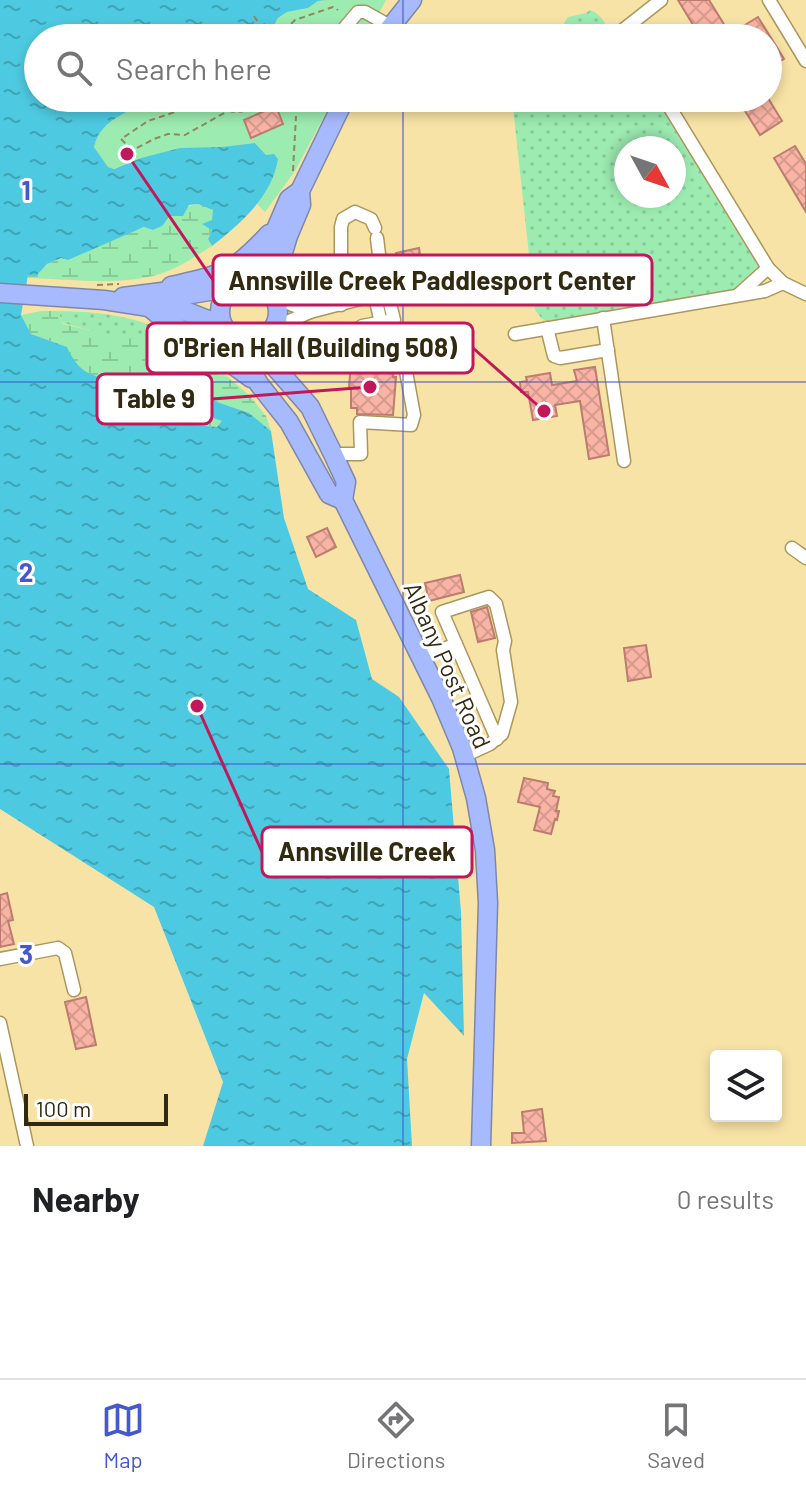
<!DOCTYPE html>
<style>
:root{--surface:#fff;--page:#f6f6f6;--text:#202124;--muted:#757577;--line:#e0e0e0;--accent:#4658cd}
body{margin:0;font-family:Barlow,sans-serif;background:var(--page);color:var(--text)}
.controls{position:absolute;right:24px;bottom:24px;display:grid;overflow:hidden;border-radius:8px;box-shadow:0 4px 12px #0003}
.controls button{width:72px;height:72px;display:grid;place-items:center;padding:0;border:0;border-bottom:2px solid var(--line);background:var(--surface);color:var(--text);font:40px sans-serif}
.compass{position:absolute;left:614px;top:136px;width:72px;height:72px;border-radius:50%;background:var(--surface);box-shadow:0 4px 12px #0003;rotate:130deg}
.scale{position:absolute;left:24px;bottom:20px;width:144px;box-sizing:border-box;padding-left:8px;border:4px solid #312910;border-top:0;font-size:22px;line-height:28px;white-space:nowrap;color:#312910;-webkit-text-stroke:6px #fff;paint-order:stroke}
.list{margin:0;padding:0;list-style:none}
h2{display:flex;justify-content:space-between;align-items:center;height:104px;margin:0;padding:0 32px;font-size:34px}
h2 small{font-size:26px;font-weight:400;color:var(--muted)}
.icon{flex:none;width:44px;height:44px;fill:none;stroke:currentColor;stroke-width:2;stroke-linecap:round;stroke-linejoin:round}
.map{position:relative;flex:none;width:806px;height:1146px;overflow:hidden}
.search{position:absolute;background:var(--surface);box-shadow:0 4px 12px #0003;left:24px;right:24px;top:24px;height:88px;display:flex;align-items:center;gap:20px;box-sizing:border-box;padding:0 28px;border-radius:44px;color:var(--muted);font-size:30px}
.sheet{height:232px;background:var(--surface)}
nav{display:flex;justify-content:space-around;align-items:center;box-sizing:border-box;height:112px;border-top:2px solid var(--line);background:var(--surface);font-size:22px;color:var(--muted)}
nav a{display:grid;justify-items:center;gap:4px}
nav .on{color:var(--accent)}
.map>svg:first-child{display:block}
.grass{fill:url(#grass-dots);fill-rule:evenodd}
.wetland{fill:url(#wetland-marsh)}
.pitch{fill:#9cebb1}
.water{fill:url(#water-ripples)}
.building{fill:url(#building-cross-hatch);stroke:#bc7c70;stroke-width:2}
.lines{fill:none;stroke-linecap:round;stroke-linejoin:round}
.minor-casing{stroke:#ab975c;stroke-width:15}
.highway-casing{stroke:#7e87aa;stroke-width:21}
.path{stroke:#95865b;stroke-width:2;stroke-dasharray:6 4;stroke-linecap:butt}
.minor{stroke:#fff;stroke-width:12}
.highway{stroke:#a7bafd;stroke-width:18}
.grid{fill:none;stroke:#4658cd;stroke-width:2;stroke-opacity:0.55}
.labels{text-anchor:middle;dominant-baseline:central;stroke-width:6;stroke-linejoin:round;paint-order:stroke}
.street-label{font-size:24px;fill:#312910;stroke:#fff}
.grid-label{font-size:26px;text-anchor:middle;font-weight:bold;fill:#4658cd;stroke:#fff;stroke-width:6;stroke-linejoin:round;paint-order:stroke}
.leader{fill:none;stroke:#c2185b;stroke-width:3}
.callout-dot{fill:#c2185b;stroke:#fff;stroke-width:3}
.callout{fill:#fff;stroke:#c2185b;stroke-width:3}
.callout-label{font-size:26px;text-anchor:middle;font-weight:bold;fill:#312910}
</style>
<div class="map">
<svg width="806" height="1146" viewBox="0 0 806 1146">
<defs>
<pattern id="grass-dots" width="8" height="8" patternUnits="userSpaceOnUse" patternTransform="scale(2)"><rect width="8" height="8" fill="#9cebb1"/><path d="M2 2h.1M6 6h.1" fill="none" stroke="#87ca97" stroke-width="1.8" stroke-linecap="round"/></pattern>
<pattern id="wetland-marsh" width="20" height="14" patternUnits="userSpaceOnUse" patternTransform="scale(2)"><rect width="20" height="14" fill="#9cebb1"/><path d="M1 5h8M5 5V1M11 12h8M15 12V8" fill="none" stroke="#87ca97"/></pattern>
<pattern id="water-ripples" width="26" height="14" patternUnits="userSpaceOnUse" patternTransform="scale(2)"><rect width="26" height="14" fill="#4dcae1"/><path d="M2 4q2-2 4 0t4 0M15 11q2-2 4 0t4 0" fill="none" stroke="#41a4b5"/></pattern>
<pattern id="building-cross-hatch" width="8" height="8" patternUnits="userSpaceOnUse" patternTransform="scale(2)"><rect width="8" height="8" fill="#f9b4a5"/><path d="M0 0l8 8M0 8l8-8" fill="none" stroke="#d69b8d"/></pattern>
</defs>
<rect width="100%" height="100%" fill="#f8e3a6"/>
<g class="grass">
<path d="M590,10C603,15 607,25 609,38H555L568,17L586,13Z"/>
<path d="M512,98H658L757,264L759,270L731,291L548,321L542,319L535,310ZM626,148H674V196H626Z"/>
<path d="M58,311C98,312 136,315 172,335L149,336L127,340L63,323Z"/>
</g>
<g class="wetland">
<path d="M198,204L214,209L212,230L208,239L212,246C196,256 180,267 163,273C119,287 72,279 27,278L28,275H37L47,264L61,258L145,227L153,230C171,222 174,207 198,204Z"/>
<polygon points="41,311 58,311 63,324 127,339 149,336 172,335 200,353 250,396 266,416 271,431 249,413 217,402 200,390 207,411 223,421 217,427 164,422 135,390 102,379 84,372 73,361 67,347 30,334 21,315"/>
</g>
<g class="pitch">
<polygon points="328,0 386,0 366,38 258,38 272,29 278,18 287,12 308,8 318,1"/>
<path d="M160,98H334L295,171L265,212L257,204L267,190L266,155L255,143L141,158L113,169L108,167L94,147C101,117 135,109 160,98Z"/>
</g>
<path class="water" d="M0,0H328L318,1L308,8L287,12L278,18L272,29L258,38H38V98H160C135,109 101,117 94,147L108,167L114,169L141,158L180,148L222,147L255,143L266,155L274,154L278,159C272,197 240,224 212,246L208,239L212,230L202,224L212,220L213,210L198,204L189,205L183,216H170L162,226L153,230L144,227L68,260L61,258L47,264L37,275H28L21,315L31,334L67,347C84,386 105,371 133,389C145,396 155,411 164,422L217,427L222,421L213,418L207,411L192,402L199,390L217,402L249,413L271,431L284,518L308,589L356,620L372,679L399,697L449,769L461,912L464,1036L424,993L407,1059L412,1146H203L223,1082L154,907L0,809Z"/>
<g class="building">
<polygon points="678,0 709,0 730,34 758,17 784,59 768,68 768,38 701,38"/>
<polygon points="737,98 768,98 782,121 760,135"/>
<polygon points="276,106 283,124 251,138 244,120"/>
<polygon points="795,146 806,164 806,212 774,158"/>
<polygon points="419,248 420,255 406,258 408,268 405,269 408,281 406,282 409,296 398,298 389,261 397,259 396,253"/>
<polygon points="355,363 388,368 394,370 393,377 396,377 393,415 357,414 357,408 351,408 351,389 349,388 350,375 352,368 355,368"/>
<polygon points="595,367 609,455 589,459 580,401 555,405 557,416 533,420 528,392 521,392 520,382 527,381 526,377 550,373 552,385 577,381 574,370"/>
<polygon points="327,528 336,547 316,557 307,537"/>
<polygon points="460,575 464,592 429,601 425,583"/>
<polygon points="487,607 495,638 478,642 471,612"/>
<polygon points="646,645 651,677 628,681 624,648"/>
<polygon points="524,778 548,783 547,789 555,791 553,796 559,797 556,811 559,811 557,820 555,819 551,834 534,830 540,807 518,802"/>
<polygon points="7,893 13,920 8,921 14,944 0,947 0,895"/>
<polygon points="86,997 96,1045 76,1049 65,1002"/>
<polygon points="542,1109 546,1141 512,1143 512,1133 524,1133 522,1112"/>
</g>
<g class="lines">
<g class="minor-casing">
<g id="minor">
<polyline points="769,0 806,61"/>
<polyline points="336,38 358,12 365,12 390,26"/>
<polyline points="627,38 623,30 661,0"/>
<polyline points="294,98 300,100 310,98"/>
<polyline points="664,98 768,268 783,283 806,294"/>
<polyline points="380,263 368,266 381,323"/>
<polyline points="738,295 768,268"/>
<polyline points="275,298 310,312"/>
<polyline points="341,305 341,227 343,219 355,212 371,219 375,228"/>
<polyline points="603,318 624,461"/>
<polyline points="273,328 310,312 375,295"/>
<polyline points="547,328 554,356 560,358 608,350"/>
<polyline points="515,334 765,291 783,283"/>
<polyline points="333,454 361,454 360,422 411,425 414,415 405,366 391,359 353,354 362,326 394,320 380,263 377,238"/>
<polyline points="792,548 806,558"/>
<polyline points="422,658 456,644"/>
<polyline points="464,756 490,744 502,734 511,702 503,650 505,641 496,604 489,597 442,612 497,739"/>
<polyline points="0,959 58,948 65,953 74,990"/>
<polyline points="0,1023 27,1146"/>
</g>
</g>
<g class="highway-casing">
<g id="highway">
<polyline points="382,38 412,0"/>
<circle cx="249" cy="312" r="29"/>
<polyline points="239,284 264,257 289,199 300,191 345,98"/>
<path d="M171,286C193,281 218,277 237,264C249,255 259,245 269,234"/>
<polyline points="271,292 288,236 301,205 300,191"/>
<polyline points="0,293 104,300 149,307 180,309 208,320 225,331"/>
<polyline points="123,297 162,292 173,297 234,287"/>
<polyline points="149,307 164,319 206,345 251,378"/>
<polyline points="267,335 270,354 275,367 310,407 333,454 346,482 343,500 441,698 462,748 476,798 485,850 488,903 481,1146"/>
<polyline points="232,337 259,384 289,422 329,494 343,500"/>
</g>
</g>
<g class="path">
<polyline points="254,16 260,25"/>
<polyline points="262,38 256,29 264,24 273,38"/>
<polyline points="277,38 295,20 333,7 338,10"/>
<polyline points="211,98 193,102 175,112 148,121 121,139 130,148 135,149 154,139 168,134 185,135 226,112"/>
<path d="M213,99C232,123 252,108 275,98"/>
<polyline points="293,171 296,116"/>
<polyline points="97,285 119,284"/>
</g>
<use href="#minor" class="minor"/>
<use href="#highway" class="highway"/>
</g>
<path class="grid" d="M403,0V38M403,98V1146M0,382H806M0,764H806"/>
<g class="labels">
<g class="street-label">
<text transform="translate(448 665) rotate(66)">Albany Post Road</text>
</g>
</g>
<g class="grid-label">
<text x="26" y="200">1</text>
<text x="26" y="582">2</text>
<text x="26" y="964">3</text>
</g>
<path class="leader" d="M127 154L213 280M544 411L473 348M370 387L212 399M197 706L262 852"/>
<g class="callout-dot">
<circle cx="127" cy="154" r="8"/>
<circle cx="544" cy="411" r="8"/>
<circle cx="370" cy="387" r="8"/>
<circle cx="197" cy="706" r="8"/>
</g>
<g class="callout">
<rect x="213" y="255" width="439" height="50" rx="8"/>
<rect x="147" y="323" width="326" height="50" rx="8"/>
<rect x="97" y="374" width="115" height="50" rx="8"/>
<rect x="262" y="827" width="210" height="50" rx="8"/>
</g>
<g class="callout-label">
<text x="432" y="290">Annsville Creek Paddlesport Center</text>
<text x="310" y="357">O'Brien Hall (Building 508)</text>
<text x="154" y="408">Table 9</text>
<text x="367" y="861">Annsville Creek</text>
</g>
</svg>
<div class="controls">
<button><svg class="icon" aria-label="layers" viewBox="0 0 24 24"><path d="M12 4l9 5-9 5-9-5zM3 14l9 5 9-5"/></svg></button>
</div>
<svg class="compass" viewBox="-18 -18 36 36"><path d="M0-13l5 13h-10z" fill="#e53935"/><path d="M0 13l5-13h-10z" fill="#757577"/></svg>
<div class="scale">100 m</div>
<div class="search"><svg class="icon" aria-label="search" viewBox="0 0 24 24"><circle cx="10" cy="10" r="6"/><path d="M15 15l6 6"/></svg>Search here</div>
</div>
<section class="sheet">
<h2>Nearby<small>0 results</small></h2>
<ul class="list">
</ul>
</section>
<nav>
<a class="on"><svg class="icon" aria-label="map" viewBox="0 0 24 24"><path d="M3 6l6-2 6 2 6-2v14l-6 2-6-2-6 2zM9 4v14M15 6v14"/></svg>Map</a>
<a><svg class="icon" aria-label="directions" viewBox="0 0 24 24"><path d="M12 3l9 9-9 9-9-9zM9 14v-3h6M13 9l2 2-2 2"/></svg>Directions</a>
<a><svg class="icon" aria-label="saved" viewBox="0 0 24 24"><path d="M7 4h10v16l-5-4-5 4z"/></svg>Saved</a>
</nav>
